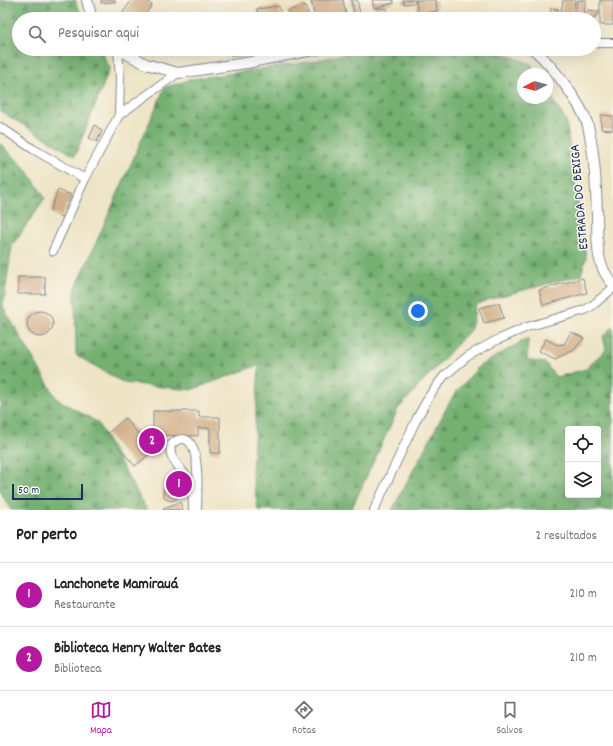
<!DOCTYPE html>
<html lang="pt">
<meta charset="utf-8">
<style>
:root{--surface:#fff;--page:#f2f2f2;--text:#222;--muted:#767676;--line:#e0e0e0;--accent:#b5179e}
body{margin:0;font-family:Dekko,sans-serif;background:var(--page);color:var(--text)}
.controls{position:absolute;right:12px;bottom:12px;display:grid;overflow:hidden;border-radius:4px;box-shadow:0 4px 16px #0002}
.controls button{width:36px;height:36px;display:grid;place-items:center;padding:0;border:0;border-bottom:1px solid var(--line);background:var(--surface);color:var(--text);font:20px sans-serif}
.compass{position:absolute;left:517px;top:68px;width:36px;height:36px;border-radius:50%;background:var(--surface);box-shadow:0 4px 16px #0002;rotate:264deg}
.scale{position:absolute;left:12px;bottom:10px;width:71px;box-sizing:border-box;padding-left:4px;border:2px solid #1b2f5e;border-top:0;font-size:11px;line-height:14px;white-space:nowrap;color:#1b2f5e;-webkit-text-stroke:3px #fbf7ec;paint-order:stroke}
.you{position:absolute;left:418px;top:311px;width:14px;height:14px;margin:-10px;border:3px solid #fff;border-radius:50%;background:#1a73e8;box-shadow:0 0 0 6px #1a73e833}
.badge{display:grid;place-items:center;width:26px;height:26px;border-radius:50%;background:var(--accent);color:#fff;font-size:13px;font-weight:700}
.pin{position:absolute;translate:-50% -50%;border:2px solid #fff;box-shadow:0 1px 4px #0006}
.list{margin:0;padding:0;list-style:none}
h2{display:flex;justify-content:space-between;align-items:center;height:52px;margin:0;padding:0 16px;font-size:17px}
h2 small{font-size:13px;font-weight:400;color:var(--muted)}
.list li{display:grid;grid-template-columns:26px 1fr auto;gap:12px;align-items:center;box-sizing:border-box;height:64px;padding:0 16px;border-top:1px solid var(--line)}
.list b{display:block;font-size:15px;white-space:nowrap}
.list p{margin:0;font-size:13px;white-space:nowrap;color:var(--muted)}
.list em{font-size:13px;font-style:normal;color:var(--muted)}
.icon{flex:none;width:22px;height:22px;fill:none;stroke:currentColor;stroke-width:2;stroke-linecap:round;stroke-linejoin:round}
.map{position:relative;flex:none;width:613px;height:510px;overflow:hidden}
.search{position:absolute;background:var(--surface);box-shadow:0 4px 16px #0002;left:12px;right:12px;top:12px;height:44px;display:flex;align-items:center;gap:10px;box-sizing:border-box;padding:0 14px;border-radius:22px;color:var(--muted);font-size:15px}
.sheet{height:180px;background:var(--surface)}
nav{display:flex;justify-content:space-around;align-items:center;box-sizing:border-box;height:56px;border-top:1px solid var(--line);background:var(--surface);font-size:11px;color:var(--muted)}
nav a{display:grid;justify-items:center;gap:2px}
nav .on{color:var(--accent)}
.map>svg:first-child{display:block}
.forest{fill:url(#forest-firs);stroke:#487068;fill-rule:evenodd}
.building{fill:#d4b18c}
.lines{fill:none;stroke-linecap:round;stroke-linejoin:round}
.minor-casing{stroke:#848a92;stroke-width:10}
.tertiary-casing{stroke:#848a92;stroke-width:12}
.minor{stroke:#fff;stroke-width:8}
.tertiary{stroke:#fff;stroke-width:10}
.labels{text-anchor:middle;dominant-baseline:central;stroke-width:3;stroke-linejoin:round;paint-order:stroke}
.street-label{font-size:14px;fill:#1b2f5e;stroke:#fbf7ec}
</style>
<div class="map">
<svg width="613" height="510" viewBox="0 0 613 510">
<defs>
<pattern id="forest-firs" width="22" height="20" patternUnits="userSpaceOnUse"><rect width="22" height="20" fill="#74b071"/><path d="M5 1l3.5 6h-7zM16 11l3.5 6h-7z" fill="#5e9060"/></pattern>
</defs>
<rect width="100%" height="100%" fill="#fbf7ec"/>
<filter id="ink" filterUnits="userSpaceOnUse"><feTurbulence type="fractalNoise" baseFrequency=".025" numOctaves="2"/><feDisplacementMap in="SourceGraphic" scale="8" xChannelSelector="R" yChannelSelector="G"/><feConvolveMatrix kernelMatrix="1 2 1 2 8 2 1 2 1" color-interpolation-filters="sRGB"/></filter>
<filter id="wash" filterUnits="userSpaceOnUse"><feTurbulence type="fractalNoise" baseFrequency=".012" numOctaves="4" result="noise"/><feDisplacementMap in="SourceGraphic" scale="16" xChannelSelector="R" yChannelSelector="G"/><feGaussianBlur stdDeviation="0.9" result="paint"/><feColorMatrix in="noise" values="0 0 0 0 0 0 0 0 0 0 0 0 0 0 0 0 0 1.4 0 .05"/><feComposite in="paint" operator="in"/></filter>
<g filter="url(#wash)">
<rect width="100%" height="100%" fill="#eee4c6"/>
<g class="forest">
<polygon points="0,0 76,0 76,4 84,19 19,19 19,49 100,49 110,68 75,156 0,111"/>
<polygon points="366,49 492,49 531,64 537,74 523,74 523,98 547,98 547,90 566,121 586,258 581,275 490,299 476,305 471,329 398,409 351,510 258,510 252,472 259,365 191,390 124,383 76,355 75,290 165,87 192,79 309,62"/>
<polygon points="0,143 27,170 45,198 12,246 3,307 57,399 97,422 147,510 11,510 0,491"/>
<path d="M613,326V510H392L453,396L479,366L528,338L527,360L545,363L556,377L586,369L606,349L603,336ZM568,429H598V495H568Z"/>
</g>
<g id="blocks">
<g class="building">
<polygon points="101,0 115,0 115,2 101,3"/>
<polygon points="132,0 145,0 152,5 142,19 118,19"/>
<polygon points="311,0 343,0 347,19 315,19"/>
<polygon points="351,0 357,0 361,17 355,18"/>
<polygon points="372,0 393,0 394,3 374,8"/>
<polygon points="403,0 415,0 415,3 404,4"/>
<polygon points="416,0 436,0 437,11 418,14"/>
<polygon points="563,0 575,0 572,19 560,19"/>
<polygon points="577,0 586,0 583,19 574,19"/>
<rect x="600" y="0" width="13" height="25"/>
<polygon points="305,5 310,19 291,19 288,11"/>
<polygon points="279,6 281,19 258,19 257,9"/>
<polygon points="378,8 387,9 389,18 387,16 381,19 377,19"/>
<polygon points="551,8 558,9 557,19 550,19"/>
<polygon points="588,10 599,11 594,19 583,19"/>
<polygon points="233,15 250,18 250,19 233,19"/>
<polygon points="197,49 211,49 211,50 197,51"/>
<polygon points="232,49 255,49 240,56 231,56"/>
<polygon points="601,115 613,116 613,130 601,129"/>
<polygon points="95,125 102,131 97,142 89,138"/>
<polygon points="58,190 71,195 62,217 50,212"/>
<rect x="18" y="277" width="27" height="17"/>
<polygon points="583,278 587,293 543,305 539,290"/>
<polygon points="499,303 504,318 484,323 479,308"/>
<circle cx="40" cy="324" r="13"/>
<polygon points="571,332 584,338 574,350 555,359 539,351 546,339 557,345 564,344"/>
<polygon points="153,411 199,411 199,417 220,417 220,453 210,453 210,428 198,428 198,436 153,435"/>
<polygon points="125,418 153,451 135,466 107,434"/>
<circle cx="171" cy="493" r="8"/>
<polygon points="180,502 183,510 164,510 163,508"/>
</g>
</g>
</g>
<g filter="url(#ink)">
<use href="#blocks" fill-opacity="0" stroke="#848a92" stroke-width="1"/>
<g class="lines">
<g class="minor-casing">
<g id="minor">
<polyline points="594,43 613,43"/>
<polyline points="119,115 178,73"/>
<polyline points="0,127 33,149 85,179"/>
<polyline points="53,251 85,179 119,115 120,79 118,49"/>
<path d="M193,510C193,501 193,490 189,481C184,469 167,460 171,445C174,442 178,439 182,439C202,438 197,496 197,510"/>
<polyline points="374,510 417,418 430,395 444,376 468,356 495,341 527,327 585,310 593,305 613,288"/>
</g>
</g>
<g class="tertiary-casing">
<g id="tertiary">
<polyline points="87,0 92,19"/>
<polyline points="118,49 146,64 178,73 246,63 318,49"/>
<path d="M533,49C550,62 583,106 588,126C595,155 596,186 597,215C598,241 594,263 613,284"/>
</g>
</g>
<use href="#minor" class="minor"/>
<use href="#tertiary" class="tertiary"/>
</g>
</g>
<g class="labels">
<g class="street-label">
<text transform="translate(580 197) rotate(-95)">ESTRADA DO BEXIGA</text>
</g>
</g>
</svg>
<div class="controls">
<button><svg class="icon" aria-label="locate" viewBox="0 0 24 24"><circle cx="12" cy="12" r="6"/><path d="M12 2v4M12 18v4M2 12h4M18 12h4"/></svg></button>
<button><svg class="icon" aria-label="layers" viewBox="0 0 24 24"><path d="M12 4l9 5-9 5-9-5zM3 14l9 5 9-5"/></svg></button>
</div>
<svg class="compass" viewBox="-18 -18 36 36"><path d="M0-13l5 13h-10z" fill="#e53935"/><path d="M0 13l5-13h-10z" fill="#767676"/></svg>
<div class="scale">50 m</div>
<div class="you"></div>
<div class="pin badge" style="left:179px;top:484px">1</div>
<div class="pin badge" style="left:152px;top:441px">2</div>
<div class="search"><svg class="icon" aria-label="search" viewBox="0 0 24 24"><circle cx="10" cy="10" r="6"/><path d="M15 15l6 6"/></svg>Pesquisar aqui</div>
</div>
<section class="sheet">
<h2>Por perto<small>2 resultados</small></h2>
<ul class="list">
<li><span class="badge">1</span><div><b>Lanchonete Mamirauá</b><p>Restaurante</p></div><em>210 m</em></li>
<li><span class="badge">2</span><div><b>Biblioteca Henry Walter Bates</b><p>Biblioteca</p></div><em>210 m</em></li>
</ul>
</section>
<nav>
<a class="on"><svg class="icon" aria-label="map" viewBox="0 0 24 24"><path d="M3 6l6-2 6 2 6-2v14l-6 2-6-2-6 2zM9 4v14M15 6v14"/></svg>Mapa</a>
<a><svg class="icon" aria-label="directions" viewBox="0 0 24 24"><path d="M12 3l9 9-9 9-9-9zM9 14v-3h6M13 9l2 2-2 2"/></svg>Rotas</a>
<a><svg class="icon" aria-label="saved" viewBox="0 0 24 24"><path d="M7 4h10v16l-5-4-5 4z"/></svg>Salvos</a>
</nav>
